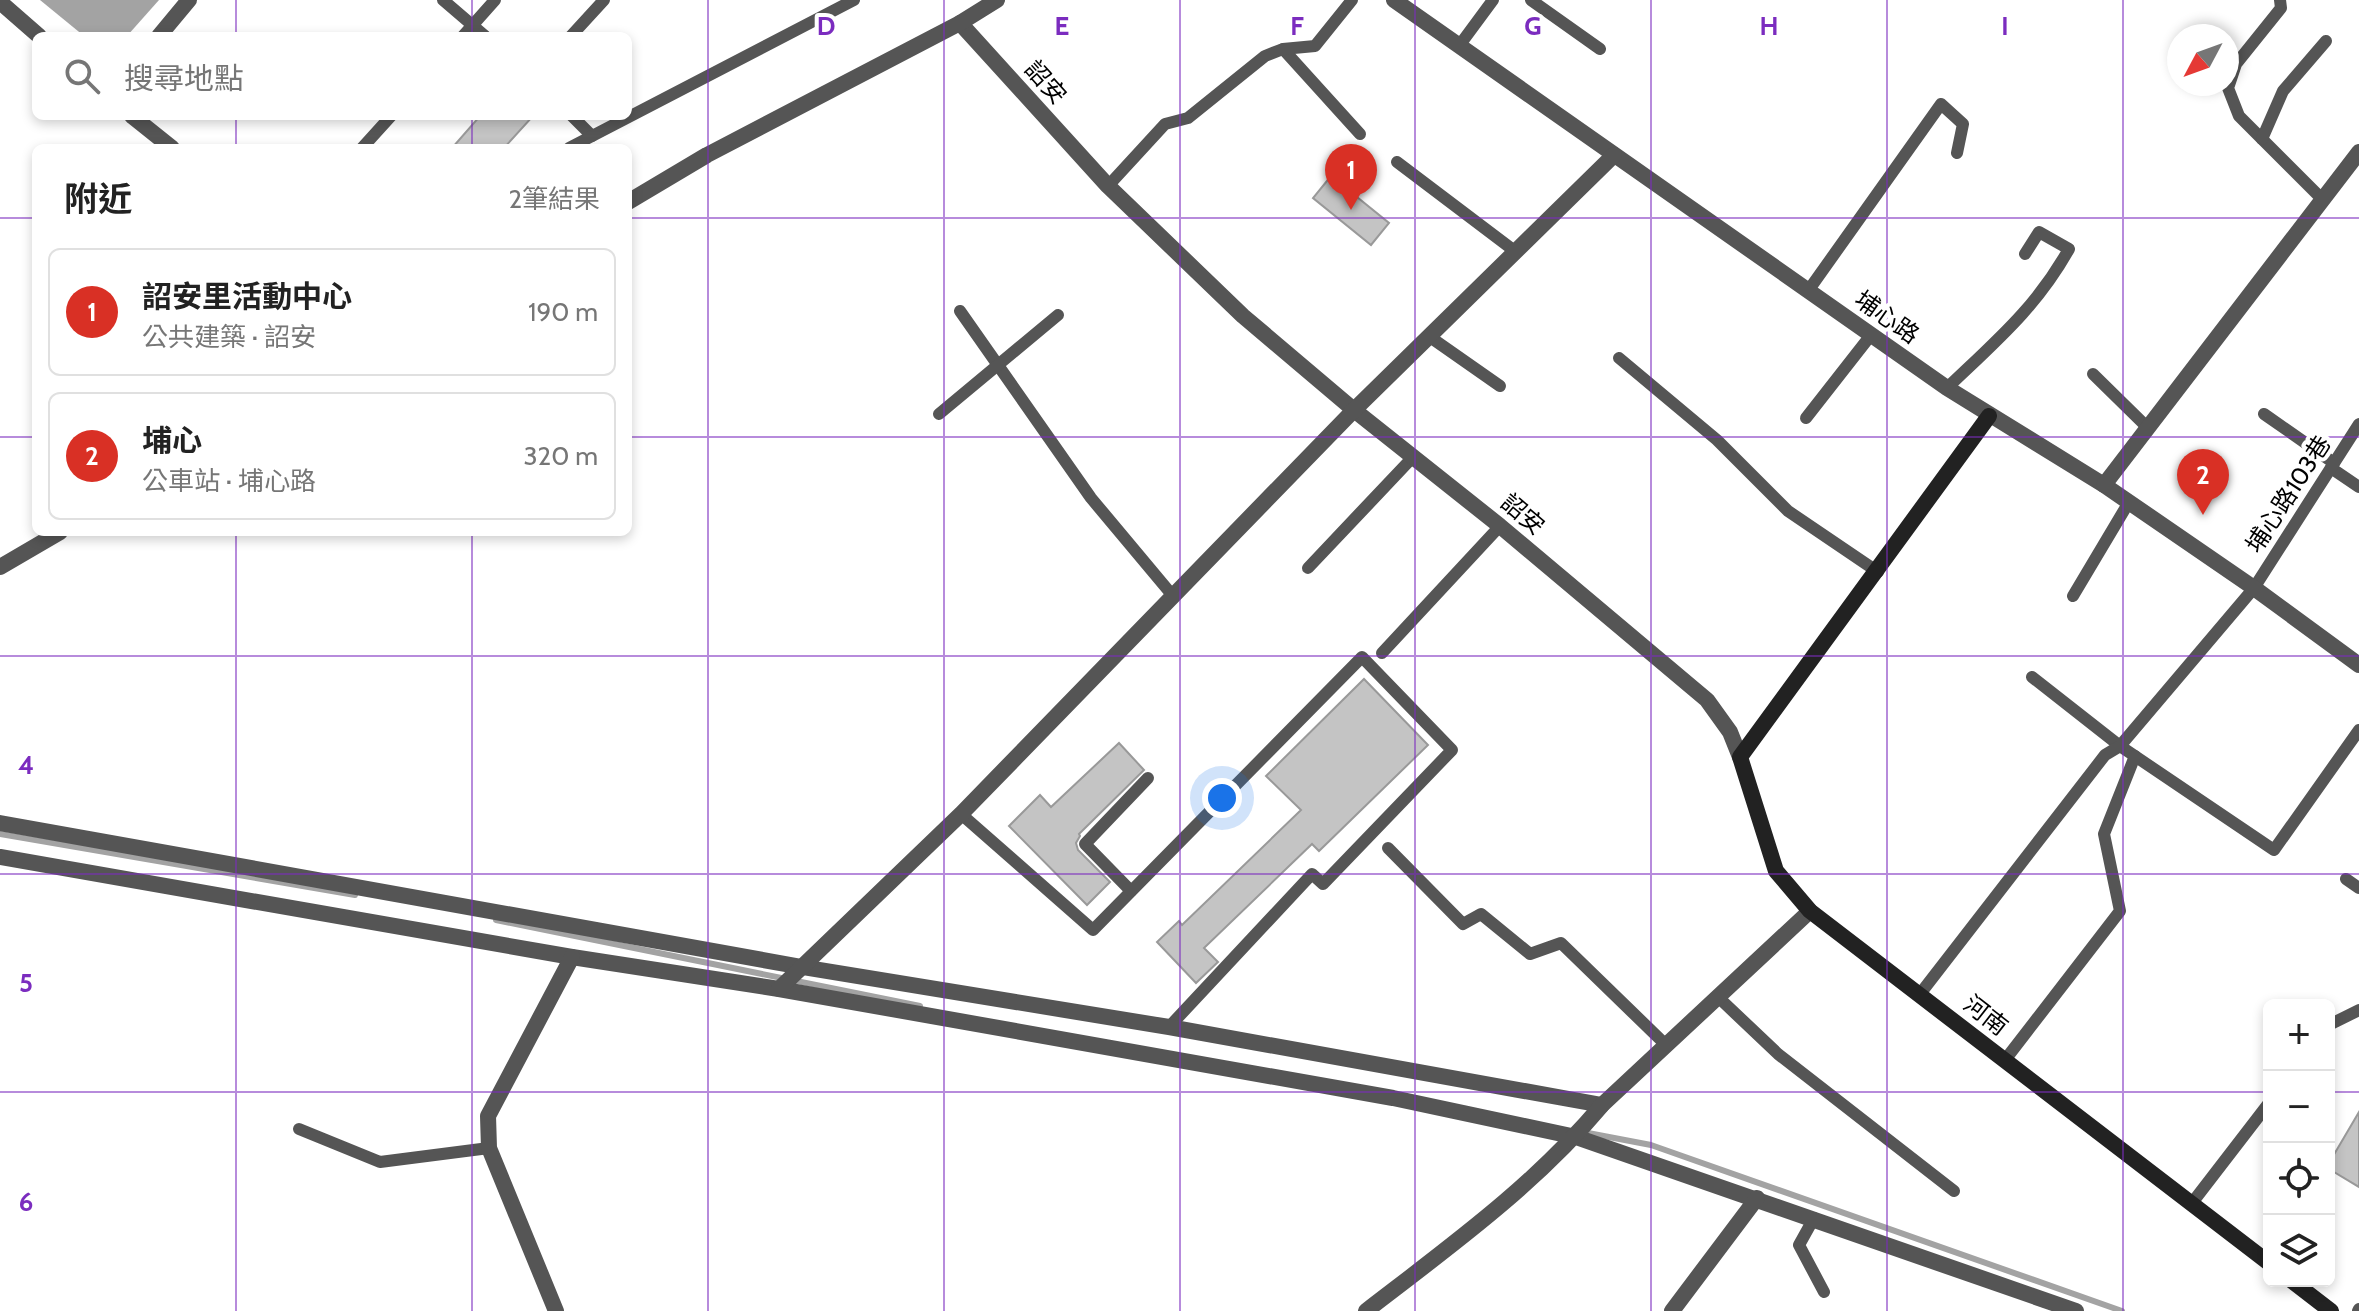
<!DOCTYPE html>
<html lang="zh-TW">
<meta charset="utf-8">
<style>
:root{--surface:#fff;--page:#f2f2f2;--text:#222;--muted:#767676;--line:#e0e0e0;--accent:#d93025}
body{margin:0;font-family:Cabin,"Noto Sans TC",sans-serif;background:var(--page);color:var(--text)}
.controls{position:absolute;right:24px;bottom:24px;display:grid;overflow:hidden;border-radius:12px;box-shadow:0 4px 12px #0003}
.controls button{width:72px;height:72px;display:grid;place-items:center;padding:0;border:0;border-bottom:2px solid var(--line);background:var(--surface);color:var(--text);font:40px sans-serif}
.compass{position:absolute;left:2167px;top:24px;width:72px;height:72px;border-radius:50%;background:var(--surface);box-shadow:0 4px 12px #0003;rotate:229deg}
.you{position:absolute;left:1222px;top:798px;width:28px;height:28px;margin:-20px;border:6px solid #fff;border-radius:50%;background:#1a73e8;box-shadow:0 0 0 12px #1a73e833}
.badge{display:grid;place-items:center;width:52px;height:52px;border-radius:50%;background:var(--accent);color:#fff;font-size:26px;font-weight:700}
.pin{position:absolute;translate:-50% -66px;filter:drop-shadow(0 2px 4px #0008)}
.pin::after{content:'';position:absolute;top:42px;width:28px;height:24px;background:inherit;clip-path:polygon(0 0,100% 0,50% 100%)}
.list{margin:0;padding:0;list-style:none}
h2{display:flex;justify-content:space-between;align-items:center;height:104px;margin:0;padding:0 32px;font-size:34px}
h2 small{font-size:26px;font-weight:400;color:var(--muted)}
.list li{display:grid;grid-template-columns:52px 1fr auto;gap:24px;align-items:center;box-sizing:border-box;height:128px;margin:0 16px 16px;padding:0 16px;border:2px solid var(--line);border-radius:12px}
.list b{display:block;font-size:30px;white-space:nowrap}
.list p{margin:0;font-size:26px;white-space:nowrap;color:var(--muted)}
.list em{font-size:26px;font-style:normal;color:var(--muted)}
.icon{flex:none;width:44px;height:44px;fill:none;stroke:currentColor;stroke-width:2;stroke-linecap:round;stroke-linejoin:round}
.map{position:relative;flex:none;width:2359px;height:1311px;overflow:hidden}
.search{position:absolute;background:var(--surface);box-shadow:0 4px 12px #0003;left:32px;top:32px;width:600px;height:88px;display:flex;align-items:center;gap:20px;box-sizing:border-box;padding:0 28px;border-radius:12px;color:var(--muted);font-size:30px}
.panel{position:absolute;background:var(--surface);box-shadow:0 4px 12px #0003;left:32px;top:144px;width:600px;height:392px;border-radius:12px}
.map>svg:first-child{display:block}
.water{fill:#a3a3a3}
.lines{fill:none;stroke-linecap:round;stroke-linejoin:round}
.stream{stroke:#a3a3a3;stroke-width:6}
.building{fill:#c4c4c4;stroke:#999;stroke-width:2}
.lane{stroke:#555;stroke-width:12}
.street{stroke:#555;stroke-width:16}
.secondary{stroke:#222;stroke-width:16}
.grid{fill:none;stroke:#7b2cbf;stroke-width:2;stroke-opacity:0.55}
.labels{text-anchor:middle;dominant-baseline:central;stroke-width:8;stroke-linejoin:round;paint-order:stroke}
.street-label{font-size:24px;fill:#000;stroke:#fff}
.grid-label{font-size:26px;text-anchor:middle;font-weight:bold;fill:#7b2cbf;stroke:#fff;stroke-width:8;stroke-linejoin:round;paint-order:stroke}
</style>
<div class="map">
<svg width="2359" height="1311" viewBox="0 0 2359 1311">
<rect width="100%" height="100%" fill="#fff"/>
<polygon class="water" points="40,0 159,0 127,36 84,36"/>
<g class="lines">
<g class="stream">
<polyline points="0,834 355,895"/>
<polyline points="496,920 920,1006"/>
<polyline points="1588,1133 1651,1145 2122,1311"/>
</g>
</g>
<g class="building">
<polygon points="480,116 533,116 504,148 452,148"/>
<polygon points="1331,176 1389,223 1371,245 1313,198"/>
<polygon points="1364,679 1428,745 1319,851 1312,844 1204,948 1218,962 1196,983 1157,942 1179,921 1182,925 1301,810 1266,776"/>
<polygon points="1119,743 1144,770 1079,834 1080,836 1076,843 1078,850 1110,882 1087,905 1009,826 1040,795 1051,807"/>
<polygon points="2359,1112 2359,1187 2329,1169 2329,1163"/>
</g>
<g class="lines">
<g class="lane">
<polyline points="443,0 485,36"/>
<polyline points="1531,0 1600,49"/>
<polyline points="2280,0 2281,8 2236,64 2228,88 2239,116 2323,200"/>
<polyline points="463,36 495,0"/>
<polyline points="571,36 604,0"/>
<polyline points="1459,46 1493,0"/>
<polyline points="1283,49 1360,134"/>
<polyline points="572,116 592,136"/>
<polyline points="2262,139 2283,91 2326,41"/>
<polyline points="362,148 391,116"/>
<polyline points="569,148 854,0"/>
<polyline points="1397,162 1516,252"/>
<polyline points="1108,186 1165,124 1188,118 1265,56 1283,49 1315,46 1352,0"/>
<polyline points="1808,291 1941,104 1963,124 1957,153"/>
<polyline points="960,311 1091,498 1173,596"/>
<polyline points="1430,337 1500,386"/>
<polyline points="1619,358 1717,440 1788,511 1878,572"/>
<polyline points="2093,374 2148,428"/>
<path d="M1947,388C1995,342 2036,308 2069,249L2039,232L2025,254"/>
<polyline points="939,414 1058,315"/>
<polyline points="2264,414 2334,463"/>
<polyline points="1806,418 1871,335"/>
<polyline points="2331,468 2359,487"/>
<polyline points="1308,568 1413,457"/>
<polyline points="2073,596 2129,502"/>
<polyline points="1382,653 1500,526"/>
<polyline points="2032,677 2120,746 2274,850 2359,730"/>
<polyline points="961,814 1093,930 1362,657 1452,750 1323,884 1312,874 1169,1027"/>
<polyline points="1388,848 1463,924 1481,914 1530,954 1561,943 1666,1045"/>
<polyline points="2346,879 2359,888"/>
<polyline points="1131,891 1085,844 1148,778"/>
<polyline points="1920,994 2105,755 2120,746 2254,588 2359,424"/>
<polyline points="1718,997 1778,1054 1954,1191"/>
<polyline points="2329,1025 2359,1010"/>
<polyline points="2005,1060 2120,911 2104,834 2135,756"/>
<polyline points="299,1129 380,1162 489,1148"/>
<polyline points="2192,1203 2269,1103"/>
<polyline points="1814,1218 1799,1245 1824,1292"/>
<polyline points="2358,1311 2359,1309"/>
</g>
<g class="street">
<polyline points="1394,0 1947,388 2104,485 2254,588 2359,665"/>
<polyline points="0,2 39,36"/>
<polyline points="960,23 1108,186 1243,316 1354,410 1500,526 1707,700 1730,732 1740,757"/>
<polyline points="159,36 189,0"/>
<polyline points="132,116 172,148"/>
<polyline points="628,202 707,155 960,23 997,0"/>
<polyline points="2104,485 2359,152"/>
<polyline points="0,567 60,532"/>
<polyline points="0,823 802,967 1169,1027 1602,1105"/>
<polyline points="0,857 572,957 779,989 1393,1098 1576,1137 2076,1311"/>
<polyline points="779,989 961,814 1354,410 1614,155"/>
<polyline points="556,1311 489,1148 488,1116 572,957"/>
<path d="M1366,1311C1449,1247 1534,1186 1602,1105L1810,911"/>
<polyline points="1672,1311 1757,1198"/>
</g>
<g class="secondary">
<polyline points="1989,416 1740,757 1776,871 1810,911 2269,1263"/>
<polyline points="2292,1281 2331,1311"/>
</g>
</g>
<path class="grid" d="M236,0V36M472,0V36M708,0V1311M944,0V1311M1180,0V1311M1415,0V1311M1651,0V1311M1887,0V1311M2123,0V1311M236,116V148M472,116V148M0,218H36M628,218H2359M0,437H36M628,437H2359M236,532V1311M472,532V1311M0,656H2359M0,874H2359M0,1092H2269M2329,1092H2359"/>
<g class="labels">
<g class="street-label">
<text transform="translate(1046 82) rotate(48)">詔安</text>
<text transform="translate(1887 317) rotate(35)">埔心路</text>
<text transform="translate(2288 494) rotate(-57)">埔心路103巷</text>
<text transform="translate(1523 514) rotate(40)">詔安</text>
<text transform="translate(1986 1015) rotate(38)">河南</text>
</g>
</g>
<g class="grid-label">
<text x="826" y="35">D</text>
<text x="1062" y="35">E</text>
<text x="1297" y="35">F</text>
<text x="1533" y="35">G</text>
<text x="1769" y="35">H</text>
<text x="2005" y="35">I</text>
<text x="26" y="774">4</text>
<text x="26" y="992">5</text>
<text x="26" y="1211">6</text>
</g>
</svg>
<div class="controls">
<button>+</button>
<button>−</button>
<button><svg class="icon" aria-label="locate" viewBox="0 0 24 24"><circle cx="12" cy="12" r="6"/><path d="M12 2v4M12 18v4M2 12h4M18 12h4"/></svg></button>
<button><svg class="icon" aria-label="layers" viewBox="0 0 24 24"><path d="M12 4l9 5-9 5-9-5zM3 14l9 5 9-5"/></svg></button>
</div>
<svg class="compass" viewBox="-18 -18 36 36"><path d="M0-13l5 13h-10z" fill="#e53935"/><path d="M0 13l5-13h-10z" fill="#767676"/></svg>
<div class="you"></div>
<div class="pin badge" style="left:1351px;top:210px">1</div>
<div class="pin badge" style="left:2203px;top:515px">2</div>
<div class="search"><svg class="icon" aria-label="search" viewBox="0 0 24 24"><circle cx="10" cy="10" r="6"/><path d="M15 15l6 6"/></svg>搜尋地點</div>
<section class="panel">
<h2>附近<small>2筆結果</small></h2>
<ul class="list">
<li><span class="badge">1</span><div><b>詔安里活動中心</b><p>公共建築 · 詔安</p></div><em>190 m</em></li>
<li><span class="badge">2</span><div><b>埔心</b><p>公車站 · 埔心路</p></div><em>320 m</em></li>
</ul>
</section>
</div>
